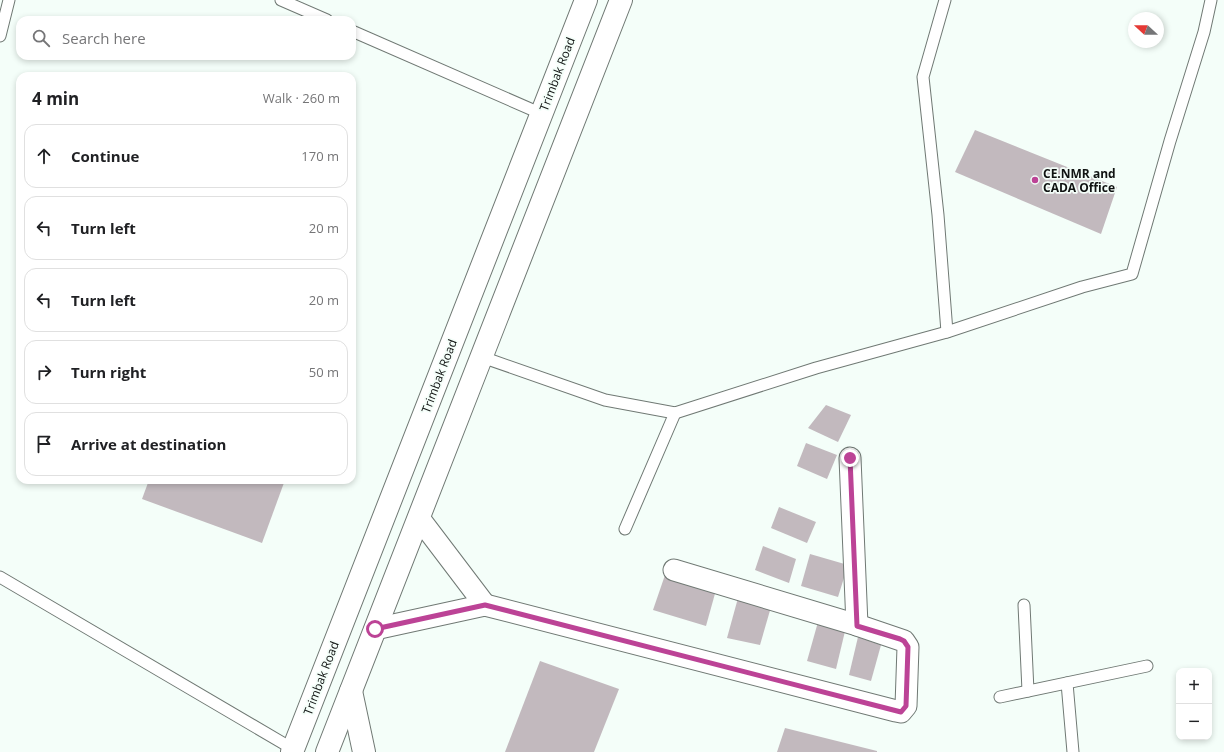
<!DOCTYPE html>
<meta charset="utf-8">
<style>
:root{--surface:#fff;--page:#f6f6f6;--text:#202124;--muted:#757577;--line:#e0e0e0}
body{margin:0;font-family:"Open Sans",sans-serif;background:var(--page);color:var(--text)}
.controls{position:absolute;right:12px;bottom:12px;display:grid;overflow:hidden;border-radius:8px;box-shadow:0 2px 6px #0003}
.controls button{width:36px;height:36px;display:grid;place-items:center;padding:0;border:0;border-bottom:1px solid var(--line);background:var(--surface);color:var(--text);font:20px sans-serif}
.compass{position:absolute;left:1128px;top:12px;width:36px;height:36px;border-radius:50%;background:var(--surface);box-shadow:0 2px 6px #0003;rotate:291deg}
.stop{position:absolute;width:12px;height:12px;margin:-9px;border:3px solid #bc4396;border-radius:50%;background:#fff}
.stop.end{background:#bc4396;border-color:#fff;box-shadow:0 1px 4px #0008}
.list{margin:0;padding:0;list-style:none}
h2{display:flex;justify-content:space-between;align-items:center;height:52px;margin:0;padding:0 16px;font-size:17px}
h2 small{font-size:13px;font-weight:400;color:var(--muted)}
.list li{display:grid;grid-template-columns:26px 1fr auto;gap:12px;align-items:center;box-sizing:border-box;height:64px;margin:0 8px 8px;padding:0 8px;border:1px solid var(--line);border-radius:12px}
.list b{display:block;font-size:15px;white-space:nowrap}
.list em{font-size:13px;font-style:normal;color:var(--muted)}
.icon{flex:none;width:22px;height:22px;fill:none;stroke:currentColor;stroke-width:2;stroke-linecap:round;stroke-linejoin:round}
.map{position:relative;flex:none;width:1224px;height:752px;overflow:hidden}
.search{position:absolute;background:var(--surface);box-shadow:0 2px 6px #0003;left:16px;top:16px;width:340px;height:44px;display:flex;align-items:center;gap:10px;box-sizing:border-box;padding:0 14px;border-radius:12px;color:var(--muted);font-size:15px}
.panel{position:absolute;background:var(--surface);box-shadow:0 2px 6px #0003;left:16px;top:72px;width:340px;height:412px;border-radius:12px}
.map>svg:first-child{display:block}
.building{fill:#c2b9be}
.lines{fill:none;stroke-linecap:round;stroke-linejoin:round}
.lane-casing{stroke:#707974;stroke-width:13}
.street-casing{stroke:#707974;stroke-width:23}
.highway-casing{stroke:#707974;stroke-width:24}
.lane{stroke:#fff;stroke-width:11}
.street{stroke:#fff;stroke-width:21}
.highway{stroke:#fff;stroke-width:22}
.route{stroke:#bc4396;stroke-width:5}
.poi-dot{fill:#bc4396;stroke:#f4fef9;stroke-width:1.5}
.labels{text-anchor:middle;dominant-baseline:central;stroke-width:3.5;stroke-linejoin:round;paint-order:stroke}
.street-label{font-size:12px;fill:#101312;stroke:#f4fef9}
.poi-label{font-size:12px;font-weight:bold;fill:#101312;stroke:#f4fef9;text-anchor:start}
</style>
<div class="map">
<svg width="1224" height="752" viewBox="0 0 1224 752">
<rect width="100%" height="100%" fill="#f4fef9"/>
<g class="building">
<polygon points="975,130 1117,187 1101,234 955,172"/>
<polygon points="826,405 851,415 838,442 808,428"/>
<polygon points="806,443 837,455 827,479 797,466"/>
<polygon points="149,480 285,480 262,543 142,499"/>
<polygon points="779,507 816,522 807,543 771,528"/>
<polygon points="763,546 796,559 789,583 755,570"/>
<polygon points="810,554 848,565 838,597 801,586"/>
<polygon points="665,575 716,590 706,626 653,610"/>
<polygon points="738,598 771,607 760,645 727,638"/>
<polygon points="818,622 846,627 836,669 807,661"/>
<polygon points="858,637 881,645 871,681 849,675"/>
<polygon points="540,661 619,689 594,752 505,752"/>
<polygon points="785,728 877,751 877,752 777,752"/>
</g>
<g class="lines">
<g class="lane-casing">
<g id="lane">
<polyline points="281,0 327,20"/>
<polyline points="945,0 923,77 938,215 947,332"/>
<polyline points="352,31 542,114"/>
<polyline points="0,36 9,0"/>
<polyline points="482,357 605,400 675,413 816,368 947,332 1082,287 1132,274 1170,141 1204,32 1211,0"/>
<polyline points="625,529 675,413"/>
<polyline points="0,577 293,749"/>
<polyline points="1024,605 1028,691"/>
<polyline points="1067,683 1073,752"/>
<polyline points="1000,697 1147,666"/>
</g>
</g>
<g class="street-casing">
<g id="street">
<polyline points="850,458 857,625"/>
<polyline points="419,518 485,605"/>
<polyline points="375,629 485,605 896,711 901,712 906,706 908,647 904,641 857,625 674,570"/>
</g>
</g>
<g class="highway-casing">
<g id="highway">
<polyline points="351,691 364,752"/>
<polyline points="292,752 586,0"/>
<polyline points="327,752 621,0"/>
</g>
</g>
<use href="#lane" class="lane"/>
<use href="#street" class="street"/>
<use href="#highway" class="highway"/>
</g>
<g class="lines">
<polyline class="route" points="375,629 485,605 901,712 906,706 908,647 904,641 900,639 857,626 850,458"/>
</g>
<circle class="poi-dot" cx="1035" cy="180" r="4"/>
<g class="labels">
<g class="street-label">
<text transform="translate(557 74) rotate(-69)">Trimbak Road</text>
<text transform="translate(439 376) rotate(-69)">Trimbak Road</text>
<text transform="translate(321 678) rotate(-69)">Trimbak Road</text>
</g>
<g class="poi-label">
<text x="1043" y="173">CE.NMR and<tspan x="1043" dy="14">CADA Office</tspan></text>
</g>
</g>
</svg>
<div class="controls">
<button>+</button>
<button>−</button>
</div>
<svg class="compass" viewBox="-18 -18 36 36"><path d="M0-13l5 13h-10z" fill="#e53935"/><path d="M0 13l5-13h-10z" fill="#757577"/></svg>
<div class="stop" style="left:375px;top:629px"></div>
<div class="stop end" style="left:850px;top:458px"></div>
<div class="search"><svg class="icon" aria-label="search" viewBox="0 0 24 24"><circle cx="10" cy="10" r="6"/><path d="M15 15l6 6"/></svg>Search here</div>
<section class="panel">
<h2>4 min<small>Walk · 260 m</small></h2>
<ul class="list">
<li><svg class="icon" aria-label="ahead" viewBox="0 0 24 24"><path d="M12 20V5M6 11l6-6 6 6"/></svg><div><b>Continue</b></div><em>170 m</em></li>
<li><svg class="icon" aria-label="left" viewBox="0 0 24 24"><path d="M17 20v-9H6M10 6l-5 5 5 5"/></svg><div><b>Turn left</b></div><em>20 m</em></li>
<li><svg class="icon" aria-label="left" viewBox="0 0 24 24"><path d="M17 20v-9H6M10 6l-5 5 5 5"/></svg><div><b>Turn left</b></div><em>20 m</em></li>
<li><svg class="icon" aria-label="right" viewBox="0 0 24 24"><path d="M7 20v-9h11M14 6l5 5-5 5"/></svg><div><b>Turn right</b></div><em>50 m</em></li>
<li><svg class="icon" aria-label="arrive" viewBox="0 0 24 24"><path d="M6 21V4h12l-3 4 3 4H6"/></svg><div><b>Arrive at destination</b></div></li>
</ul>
</section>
</div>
